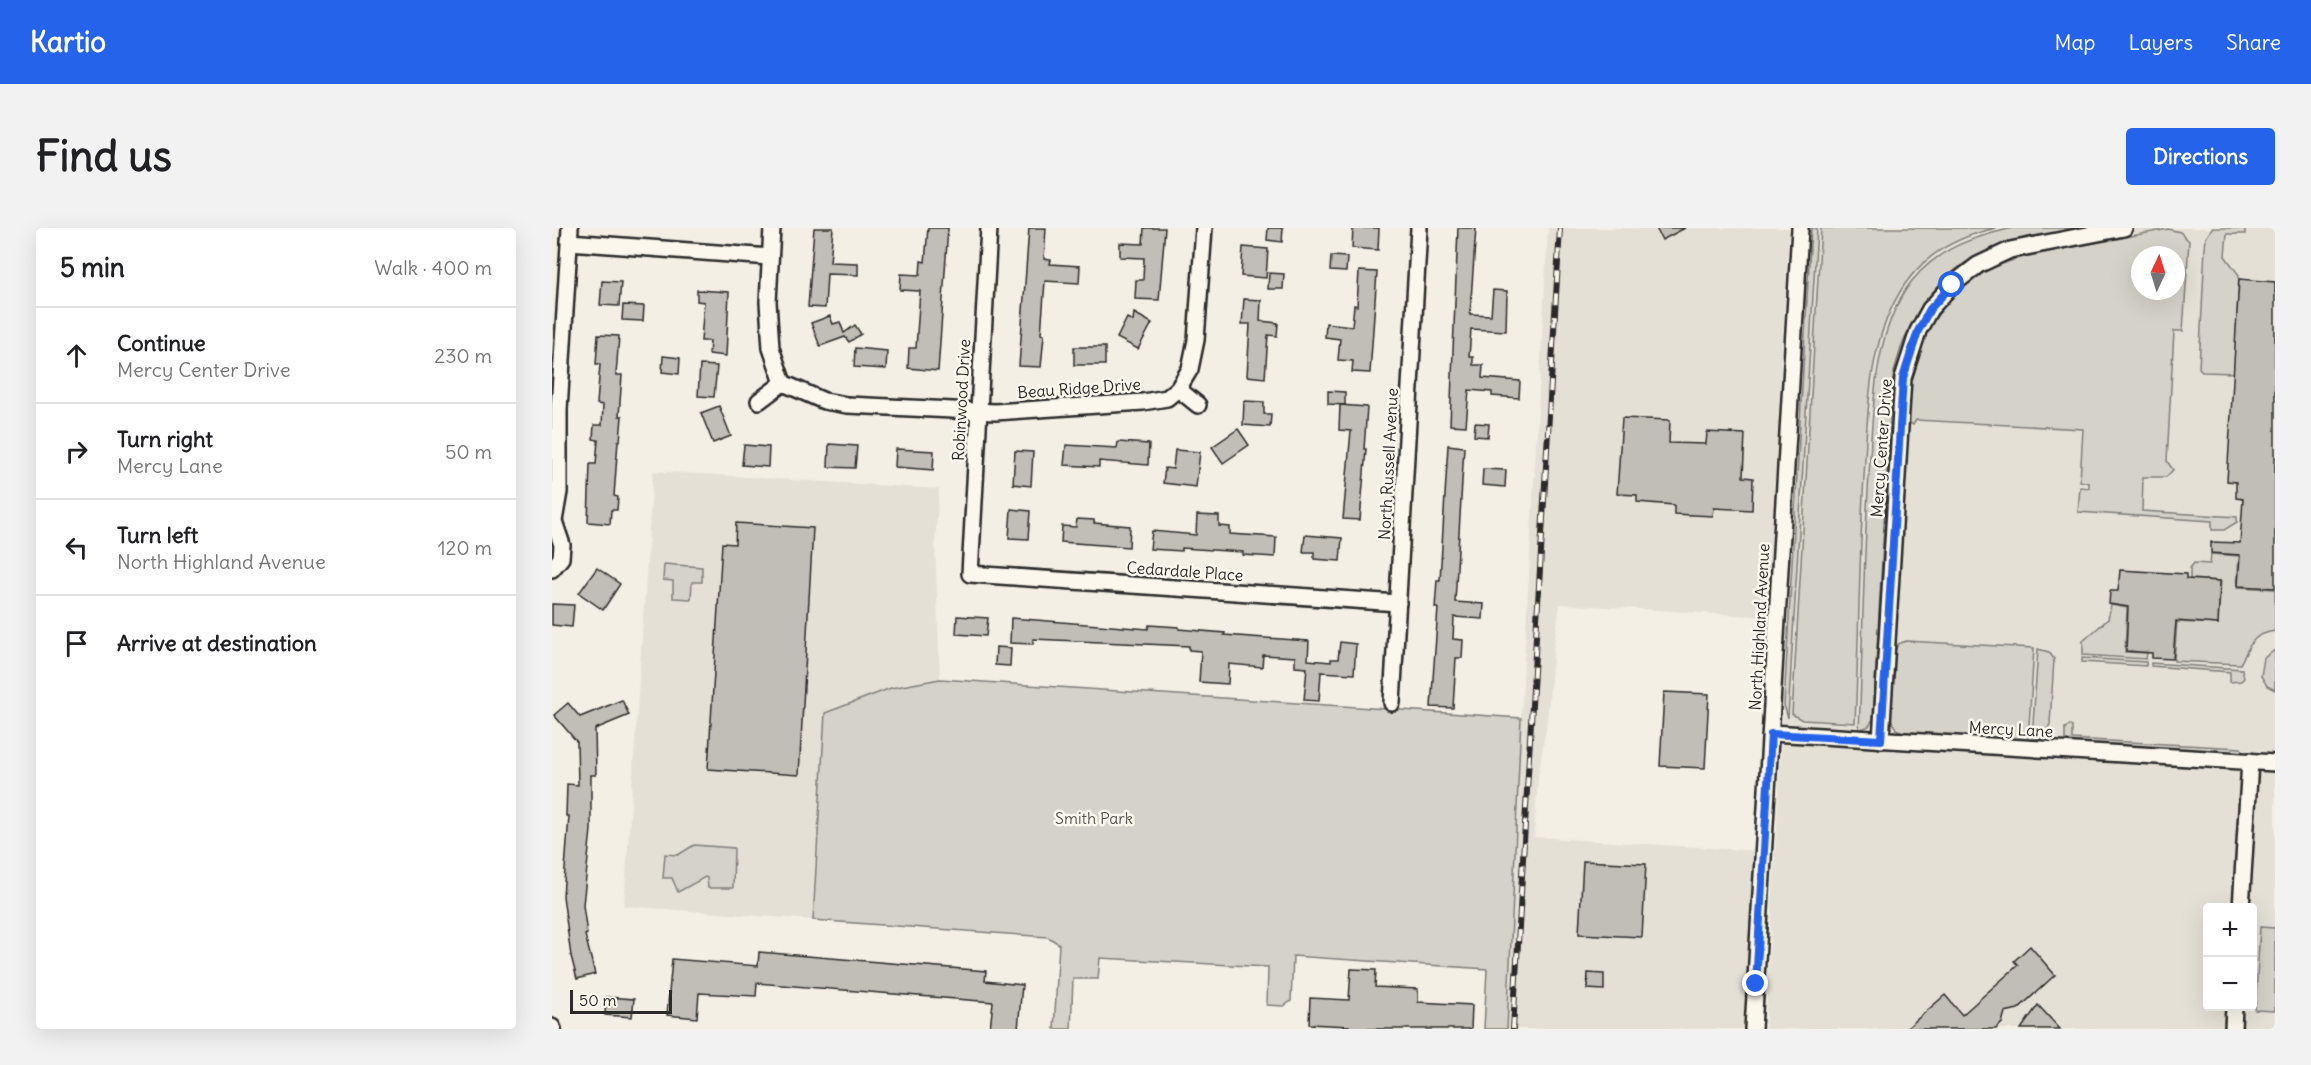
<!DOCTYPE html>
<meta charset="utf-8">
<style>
:root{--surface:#fff;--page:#f2f2f2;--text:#202124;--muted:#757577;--line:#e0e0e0;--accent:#2563eb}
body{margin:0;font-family:Delius,sans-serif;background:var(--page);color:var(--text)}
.controls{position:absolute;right:18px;bottom:18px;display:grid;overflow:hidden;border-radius:6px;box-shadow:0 6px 24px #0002}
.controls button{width:54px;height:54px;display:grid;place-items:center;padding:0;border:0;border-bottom:2px solid var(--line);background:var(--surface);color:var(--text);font:30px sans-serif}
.compass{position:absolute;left:1579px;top:18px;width:54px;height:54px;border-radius:50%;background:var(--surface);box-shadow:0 6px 24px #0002;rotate:4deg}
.scale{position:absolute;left:18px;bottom:15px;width:102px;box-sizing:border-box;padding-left:6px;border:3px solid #2b2b2b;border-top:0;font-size:16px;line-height:21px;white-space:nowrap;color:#2b2b2b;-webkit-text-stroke:4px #fbf7ec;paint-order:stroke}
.stop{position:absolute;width:18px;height:18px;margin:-14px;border:4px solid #2563eb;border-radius:50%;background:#fff}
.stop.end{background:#2563eb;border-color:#fff;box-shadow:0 2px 6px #0008}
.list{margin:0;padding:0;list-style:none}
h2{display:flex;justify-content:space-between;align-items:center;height:78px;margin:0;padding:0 24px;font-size:26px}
h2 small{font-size:20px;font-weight:400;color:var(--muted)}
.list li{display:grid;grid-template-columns:39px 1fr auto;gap:18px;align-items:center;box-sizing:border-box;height:96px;padding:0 24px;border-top:2px solid var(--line)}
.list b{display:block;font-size:22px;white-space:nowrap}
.list p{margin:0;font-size:20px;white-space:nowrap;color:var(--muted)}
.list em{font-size:20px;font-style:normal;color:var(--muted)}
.icon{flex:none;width:33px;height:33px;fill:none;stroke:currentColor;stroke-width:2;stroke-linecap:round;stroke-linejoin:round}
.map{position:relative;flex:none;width:1723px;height:801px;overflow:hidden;border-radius:6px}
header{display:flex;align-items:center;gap:36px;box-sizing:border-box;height:84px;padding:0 30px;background:var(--accent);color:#fff}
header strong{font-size:28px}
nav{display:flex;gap:33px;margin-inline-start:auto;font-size:21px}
.intro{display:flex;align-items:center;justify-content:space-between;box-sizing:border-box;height:144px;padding:0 36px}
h1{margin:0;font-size:42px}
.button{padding:15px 27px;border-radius:6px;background:var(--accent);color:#fff;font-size:21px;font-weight:700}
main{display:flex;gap:36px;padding:0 36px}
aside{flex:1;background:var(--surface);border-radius:6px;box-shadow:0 6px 24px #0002}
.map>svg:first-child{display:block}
.built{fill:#e4e0d6;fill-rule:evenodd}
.green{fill:#d5d2c9;stroke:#807e7a;stroke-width:1.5;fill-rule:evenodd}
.building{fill:#c0beb6;stroke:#2b2b2b;stroke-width:1.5}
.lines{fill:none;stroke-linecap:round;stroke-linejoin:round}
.minor-casing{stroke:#2b2b2b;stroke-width:20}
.minor{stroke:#fbf7ec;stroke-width:15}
.rail-casing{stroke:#2b2b2b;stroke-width:6}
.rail{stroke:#fbf7ec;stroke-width:4;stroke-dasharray:11;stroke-linecap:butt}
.route{stroke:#2563eb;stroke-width:8}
.labels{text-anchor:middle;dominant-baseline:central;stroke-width:5;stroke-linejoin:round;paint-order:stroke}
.street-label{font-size:16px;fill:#2b2b2b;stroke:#fbf7ec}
.park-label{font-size:16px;fill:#565552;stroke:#fbf7ec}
</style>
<header>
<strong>Kartio</strong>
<nav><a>Map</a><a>Layers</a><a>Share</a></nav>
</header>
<div class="intro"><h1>Find us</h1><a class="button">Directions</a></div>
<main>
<aside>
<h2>5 min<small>Walk · 400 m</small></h2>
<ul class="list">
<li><svg class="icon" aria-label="ahead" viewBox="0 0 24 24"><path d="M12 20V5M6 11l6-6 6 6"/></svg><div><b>Continue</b><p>Mercy Center Drive</p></div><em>230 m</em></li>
<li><svg class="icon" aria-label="right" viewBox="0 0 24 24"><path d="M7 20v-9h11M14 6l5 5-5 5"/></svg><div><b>Turn right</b><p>Mercy Lane</p></div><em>50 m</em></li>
<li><svg class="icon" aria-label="left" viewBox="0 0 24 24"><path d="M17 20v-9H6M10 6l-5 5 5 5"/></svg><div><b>Turn left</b><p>North Highland Avenue</p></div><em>120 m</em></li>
<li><svg class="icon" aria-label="arrive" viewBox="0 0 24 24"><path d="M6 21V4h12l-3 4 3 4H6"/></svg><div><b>Arrive at destination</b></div></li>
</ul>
</aside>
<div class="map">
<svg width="1723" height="801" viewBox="0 0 1723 801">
<rect width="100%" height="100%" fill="#f3efe4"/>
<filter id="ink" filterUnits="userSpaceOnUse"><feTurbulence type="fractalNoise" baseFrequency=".0167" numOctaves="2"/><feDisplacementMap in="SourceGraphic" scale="12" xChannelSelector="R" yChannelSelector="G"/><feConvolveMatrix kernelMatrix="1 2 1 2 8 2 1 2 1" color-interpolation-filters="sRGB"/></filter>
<g filter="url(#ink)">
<g class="built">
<polygon points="996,0 1237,0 1215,389 1008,376 1002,418 995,493 986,549 982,609 1207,623 1196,801 955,801 969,490"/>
<path d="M1259,0H1723V801H1213ZM1588,27H1624V63H1588ZM1656,680H1700V778H1656Z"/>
<polygon points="101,243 387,261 383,315 388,451 339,460 273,485 261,692 72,678"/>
</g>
<g class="green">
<polygon points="1259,0 1265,0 1236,490 1232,477"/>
<path d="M1269,0H1444C1408,8 1375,24 1353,56C1315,112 1316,184 1312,249C1307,331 1307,413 1303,495L1250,492L1240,486Z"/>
<path d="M1461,0H1532C1502,6 1470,9 1441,20C1384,43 1350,97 1340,155L1321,491L1317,498L1307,502C1311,417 1311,333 1317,247C1321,185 1320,106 1359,54C1386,20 1421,9 1461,0Z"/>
<polygon points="1660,0 1693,0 1693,6 1675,6 1673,28 1687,47 1682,145 1651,144 1647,140 1653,20 1654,10"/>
<path d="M1616,1L1628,4L1637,13L1631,103H1622L1615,233L1621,242L1614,249H1591L1590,283L1685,289V294L1672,302H1660V293L1526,284L1528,259L1537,260V255L1528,253L1531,201L1364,192L1361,197L1356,194C1352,174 1359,150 1364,131C1370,111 1379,94 1392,79C1429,33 1467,30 1521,19C1553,13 1584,7 1616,1ZM1588,27H1624V63H1588Z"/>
<path d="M1659,326L1687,328L1685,359L1723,361V403C1698,407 1699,417 1688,436L1622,433L1625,394L1666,396L1669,353L1638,351V340L1642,335L1658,336Z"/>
<polygon points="112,336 150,339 150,354 140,354 139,371 121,370 121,353 111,352"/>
<polygon points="1559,377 1575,380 1573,424 1595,425 1594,431 1531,427 1531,413 1556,391"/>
<polygon points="1354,413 1482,420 1476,512 1353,505 1344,501 1339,491 1343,423 1346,416"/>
<polygon points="1486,421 1497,424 1502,431 1498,496 1492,509 1480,512"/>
<polygon points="1723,422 1723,462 1715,458 1709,448 1712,430"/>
<polygon points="1530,430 1594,434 1594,438 1530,434"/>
<polygon points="1599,435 1690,441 1692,450 1689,453 1678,454 1678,444 1599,438"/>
<polygon points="388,451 969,490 955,801 932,801 935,741 741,728 739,773 732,778 715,777 716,739 548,730 546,751 521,751 519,801 502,801 507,716 496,709 261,692 273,485 339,460"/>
<polygon points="1518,497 1520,499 1520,511 1689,520 1690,523 1686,525 1517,515 1513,513 1513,500"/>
<polygon points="142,617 182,620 181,660 156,660 155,650 153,649 126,664 120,650 111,650 113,626 126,627"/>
<polygon points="1708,699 1723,700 1723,783 1703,782"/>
</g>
<g class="building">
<polygon points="262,0 281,0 278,34 306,35 306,47 275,46 273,80 256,79"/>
<polygon points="376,0 396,0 386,143 356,140 357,120 364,120 368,63 348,62 349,46 368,47 369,33 373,34"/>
<polygon points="477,0 494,0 492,31 499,32 498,36 528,38 527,55 493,53 489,106 492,107 489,139 467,138"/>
<polygon points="592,0 613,0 607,72 583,71 584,52 591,52 592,30 568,29 568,15 591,16"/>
<polygon points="716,0 731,0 730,14 715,12"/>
<polygon points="801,0 827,0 826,22 800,20"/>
<polygon points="906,0 924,0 918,86 939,87 941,62 955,63 954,103 919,101 917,129 921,129 921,137 931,137 930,150 968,153 967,170 940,168 940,164 917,162 914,198 898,197"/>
<polygon points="1104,0 1133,0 1110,12"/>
<polygon points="691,19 716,21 714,50 689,48"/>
<polygon points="779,28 795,29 794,44 778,43"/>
<polygon points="807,43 825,44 818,145 800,144 801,133 786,132 788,111 773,109 774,95 800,98 802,77 805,78"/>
<polygon points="717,45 732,46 731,61 716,61"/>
<polygon points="1687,51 1723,54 1723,360 1686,358 1688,327 1659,325 1659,314 1688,315 1691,271 1684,270 1684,254 1675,253"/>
<polygon points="50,53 69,54 67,78 48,77"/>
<polygon points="145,62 177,64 174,128 157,126 158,113 149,113 152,74 145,73"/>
<polygon points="692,71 709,72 708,93 726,95 725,108 716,107 713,150 695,148 698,96 690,96"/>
<polygon points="71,77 92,78 91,93 70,92"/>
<polygon points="582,85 600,95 586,121 565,110 575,90 581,93"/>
<polygon points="278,88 281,96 288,94 292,105 303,97 309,106 297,114 293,109 268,118 259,95"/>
<polygon points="46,107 67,108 64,147 70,147 67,188 70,188 68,213 66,213 62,268 66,269 65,282 59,282 58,296 36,294 38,236 44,236 46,212 41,211 42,197 50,197 51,177 45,176 48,136 44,136"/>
<rect x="522" y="119" width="31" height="18"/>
<polygon points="303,120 335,123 334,141 302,139"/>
<polygon points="111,128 128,130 127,146 110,144"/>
<polygon points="148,137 165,138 162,169 146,168"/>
<polygon points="776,163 793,164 793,177 776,176"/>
<polygon points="692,173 712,174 712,186 719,186 718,199 691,197"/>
<polygon points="788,177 815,179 812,221 814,221 808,292 791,291 799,203 787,202"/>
<polygon points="167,178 179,208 161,215 149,185"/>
<polygon points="1070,190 1118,192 1117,215 1154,216 1155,204 1193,206 1191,249 1201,250 1200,282 1162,280 1161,288 1122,286 1122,277 1085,274 1085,267 1065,266"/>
<polygon points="923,195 937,196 936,209 922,208"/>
<polygon points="686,201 697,217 671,235 660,219"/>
<polygon points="566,214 597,216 596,237 547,233 547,239 512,237 514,217 565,220"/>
<polygon points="277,216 305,218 303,240 276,239"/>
<polygon points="192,217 217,219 216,239 190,237"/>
<polygon points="896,217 912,219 903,374 932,376 931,391 902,389 901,411 911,412 910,430 904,430 901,480 879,479 886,380 883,380 885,352 888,352"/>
<polygon points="344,221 382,223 381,242 343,239"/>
<polygon points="623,222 648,224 644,259 611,255 613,240 621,241"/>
<polygon points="463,223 481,224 479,258 461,256"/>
<polygon points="931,241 954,242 953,259 930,257"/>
<polygon points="459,281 478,283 476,311 457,310"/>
<polygon points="645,287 667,288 667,298 678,299 678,306 724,309 723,329 691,327 691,324 630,320 630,323 598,321 600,303 644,307"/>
<polygon points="525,291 542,292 542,295 578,298 577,319 509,314 510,298 524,299"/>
<polygon points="184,295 261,300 247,547 156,541 170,315 183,316"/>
<polygon points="753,307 790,310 788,333 762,331 762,324 751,324"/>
<polygon points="45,340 68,356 51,382 27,365"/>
<polygon points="1568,342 1634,346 1634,351 1668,353 1666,396 1624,393 1621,431 1600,430 1600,425 1574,423 1576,379 1557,376 1558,363 1566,363"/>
<polygon points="0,376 22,377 20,399 0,397"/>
<polygon points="405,388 436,390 434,408 404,406"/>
<polygon points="459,390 596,401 597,397 627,399 627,401 673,405 672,407 757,413 756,432 779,434 779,431 786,431 788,414 804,416 802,446 769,444 767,473 752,472 755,440 743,439 743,429 711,427 710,439 677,436 676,456 647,454 649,423 637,422 637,418 481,411 481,416 458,415"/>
<polygon points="444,419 459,420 458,438 443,437"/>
<polygon points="1112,464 1157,466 1153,540 1108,538"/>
<polygon points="70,472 77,487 43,501 44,547 39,547 39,602 31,677 35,706 33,707 43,746 25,751 19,728 11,668 17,588 14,588 15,556 26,557 25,514 2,487 16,475 28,489"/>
<polygon points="1031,633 1094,636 1090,709 1027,706"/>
<polygon points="1478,718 1503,747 1466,781 1453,784 1450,795 1444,801 1354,801 1393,767 1410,787 1466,737 1462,733"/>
<polygon points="207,724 434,743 433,753 470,757 466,801 438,801 441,774 205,755 204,768 147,765 145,790 115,787 120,731 206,738"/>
<polygon points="799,741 824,742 823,759 866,761 866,774 920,777 919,801 797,801 797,798 757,796 758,770 797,772"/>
<polygon points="1036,745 1052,746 1052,762 1035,761"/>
<polygon points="54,769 82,771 80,789 53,787"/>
<polygon points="1486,777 1508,801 1469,801"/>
</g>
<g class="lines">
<g class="minor-casing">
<g id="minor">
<polyline points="437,0 418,346 846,375"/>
<polyline points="17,14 218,29"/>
<polyline points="231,155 272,173 295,177 443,184 591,174 615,170 626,161 646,177"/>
<polyline points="626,161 638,141 644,112 652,0"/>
<polyline points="207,173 231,155 219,120 216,74 220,0"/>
<polyline points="0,341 9,330 10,317 2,293 7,264 7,182 18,0"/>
<polyline points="840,475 867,0"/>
<polyline points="1219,505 1723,535"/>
<polyline points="1329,512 1351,150 1366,103 1378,81 1400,57 1426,37 1458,22 1572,0"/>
<polyline points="1689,680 1698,533"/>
<polyline points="0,799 1,801"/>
<polyline points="1201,801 1248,0"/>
<polyline points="1681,801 1682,778"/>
</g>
</g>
<use href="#minor" class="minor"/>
<g class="rail-casing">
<polyline id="rail" points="961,801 1008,0"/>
</g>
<use href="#rail" class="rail"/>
</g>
</g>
<g class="lines" filter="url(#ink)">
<polyline class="route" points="1204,756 1219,506 1329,512 1351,150 1366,103 1378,81 1400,57"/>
</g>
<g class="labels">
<g class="street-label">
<text transform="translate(527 160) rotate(-4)">Beau Ridge Drive</text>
<text transform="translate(409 172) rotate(-87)">Robinwood Drive</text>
<text transform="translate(1329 220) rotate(-86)">Mercy Center Drive</text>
<text transform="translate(836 236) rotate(-87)">North Russell Avenue</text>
<text transform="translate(633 343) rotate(4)">Cedardale Place</text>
<text transform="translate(1207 399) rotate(-87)">North Highland Avenue</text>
<text transform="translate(1459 501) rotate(3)">Mercy Lane</text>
</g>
<g class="park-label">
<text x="542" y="590">Smith Park</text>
</g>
</g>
</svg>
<div class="controls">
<button>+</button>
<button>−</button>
</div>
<svg class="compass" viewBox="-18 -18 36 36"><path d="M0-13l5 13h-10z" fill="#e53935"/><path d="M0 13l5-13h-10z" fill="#757577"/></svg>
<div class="scale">50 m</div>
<div class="stop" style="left:1400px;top:57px"></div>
<div class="stop end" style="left:1204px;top:756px"></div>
</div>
</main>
